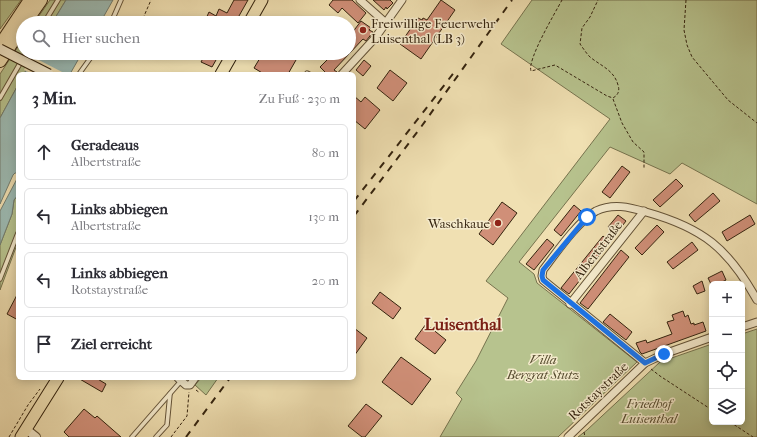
<!DOCTYPE html>
<html lang="de">
<meta charset="utf-8">
<style>
:root{--surface:#fff;--page:#f7f7f7;--text:#2b2b33;--muted:#7c7c81;--line:#e1e1e2}
body{margin:0;font-family:"IM FELL French Canon",serif;background:var(--page);color:var(--text)}
.controls{position:absolute;right:12px;bottom:12px;display:grid;overflow:hidden;border-radius:6px;box-shadow:0 2px 10px #0003}
.controls button{width:36px;height:36px;display:grid;place-items:center;padding:0;border:0;border-bottom:1px solid var(--line);background:var(--surface);color:var(--text);font:20px sans-serif}
.stop{position:absolute;width:12px;height:12px;margin:-9px;border:3px solid #1a73e8;border-radius:50%;background:#fff}
.stop.end{background:#1a73e8;border-color:#fff;box-shadow:0 1px 4px #0008}
.list{margin:0;padding:0;list-style:none}
h2{display:flex;justify-content:space-between;align-items:center;height:52px;margin:0;padding:0 16px;font-size:17px}
h2 small{font-size:13px;font-weight:400;color:var(--muted)}
.list li{display:grid;grid-template-columns:26px 1fr auto;gap:12px;align-items:center;box-sizing:border-box;height:56px;margin:0 8px 8px;padding:0 8px;border:1px solid var(--line);border-radius:6px}
.list b{display:block;font-size:15px;white-space:nowrap}
.list p{margin:0;font-size:13px;white-space:nowrap;color:var(--muted)}
.list em{font-size:13px;font-style:normal;color:var(--muted)}
.icon{flex:none;width:22px;height:22px;fill:none;stroke:currentColor;stroke-width:2;stroke-linecap:round;stroke-linejoin:round}
.map{position:relative;flex:none;width:757px;height:437px;overflow:hidden}
.search{position:absolute;background:var(--surface);box-shadow:0 2px 10px #0003;left:16px;top:16px;width:340px;height:44px;display:flex;align-items:center;gap:10px;box-sizing:border-box;padding:0 14px;border-radius:22px;color:var(--muted);font-size:15px}
.panel{position:absolute;background:var(--surface);box-shadow:0 2px 10px #0003;left:16px;top:72px;width:340px;height:308px;border-radius:6px}
.map>svg:first-child{display:block}
.green{fill:#b7c38e;stroke:#76734e}
.water{fill:#9cbbb4;stroke:#727e72}
.pier{fill:#f0e0b2}
.building{fill:#d08f78;stroke:#34230e}
.lines{fill:none;stroke-linecap:round;stroke-linejoin:round}
.service-casing{stroke:#635237;stroke-width:5.5}
.minor-casing{stroke:#635237;stroke-width:9}
.tertiary-casing{stroke:#635237;stroke-width:10}
.primary-casing{stroke:#34230e;stroke-width:13}
.motorway-casing{stroke:#34230e;stroke-width:14}
.path{stroke:#34230e;stroke-width:1;stroke-dasharray:3 2;stroke-linecap:butt}
.service{stroke:#f5ebcd;stroke-width:3.5}
.minor{stroke:#f5ebcd;stroke-width:7}
.tertiary{stroke:#f5ebcd;stroke-width:8}
.primary{stroke:#f0e0b2;stroke-width:11}
.motorway{stroke:#f0e0b2;stroke-width:12}
.rail{stroke:#34230e;stroke-width:2;stroke-dasharray:7 7;stroke-linecap:butt}
.secondary-bridge-casing{stroke:#34230e;stroke-width:11;stroke-linecap:butt}
.secondary-bridge{stroke:#f5ebcd;stroke-width:9}
.route{stroke:#1a73e8;stroke-width:5}
.poi-dot{fill:#8f2418;stroke:#f5ebcd;stroke-width:1.5}
.labels{text-anchor:middle;dominant-baseline:central;stroke-width:3;stroke-linejoin:round;paint-order:stroke}
.poi-label{font-size:13px;fill:#34230e;stroke:#f5ebcd;text-anchor:start}
.street-label{font-size:13px;fill:#34230e;stroke:#f5ebcd}
.park-label{font-size:13px;font-style:italic;fill:#554b2e;stroke:#f5ebcd}
.district-label{font-size:17px;font-weight:bold;fill:#7a1f14;stroke:#f5ebcd}
</style>
<div class="map">
<svg width="757" height="437" viewBox="0 0 757 437">
<rect width="100%" height="100%" fill="#f0e0b2"/>
<filter id="stains"><feTurbulence type="fractalNoise" baseFrequency=".005" numOctaves="4"/><feColorMatrix values="0 0 0 0 .2 0 0 0 0 .09 0 0 0 0 .02 0 0 0 .5 -.17"/></filter>
<radialGradient id="worn" r=".72"><stop offset=".6" stop-color="#630" stop-opacity="0"/><stop offset="1" stop-color="#630" stop-opacity=".3"/></radialGradient>
<g class="green">
<polygon points="0,0 21,0 0,29"/>
<polygon points="50,0 66,0 52,23 34,23"/>
<polygon points="532,0 757,0 757,204 682,163 670,174 610,147 519,262 534,274 537,283 637,362 558,437 440,437 462,399 456,393 476,361 508,298 486,281 610,119 501,44"/>
<polygon points="23,39 23,53 35,53 24,74 18,74 18,85 0,118 0,74"/>
<polygon points="18,195 18,242 0,290 0,245 12,214 14,200"/>
<polygon points="757,329 757,437 578,437 587,430 660,362 712,344 712,422 742,422 742,334"/>
<polygon points="201,378 218,378 206,395 195,385"/>
</g>
<g class="water">
<polygon points="66,0 113,0 100,23 52,23"/>
<polygon points="35,53 82,53 70,74 24,74"/>
<polygon points="18,85 18,173 15,173 13,175 0,204 0,118"/>
<polygon points="18,177 18,195 14,200 12,214 0,245 0,211"/>
</g>
<polygon class="pier" points="31,56 66,74 32,74 24,70"/>
<g class="building">
<polygon points="234,0 248,0 235,23 204,23 209,12 216,16 219,9 227,13"/>
<polygon points="333,0 352,0 366,13 358,23 342,8 338,13 329,5"/>
<polygon points="373,0 390,0 393,3 387,9 386,7 384,10"/>
<polygon points="441,0 455,10 421,59 400,44 418,18 422,20 423,18 427,20"/>
<polygon points="361,21 371,28 369,30 373,32 366,41 363,39 334,70 337,72 337,74 327,74 320,67 334,53 349,53 349,37"/>
<polygon points="206,53 220,53 212,67 201,62"/>
<polygon points="263,53 300,53 288,74 264,74 254,68"/>
<polygon points="364,60 371,66 363,76 356,70"/>
<polygon points="390,70 407,83 393,101 377,88"/>
<polygon points="354,96 361,102 365,97 380,110 365,129 354,120"/>
<polygon points="622,166 630,172 610,198 602,192"/>
<polygon points="676,179 683,186 660,207 653,200"/>
<polygon points="713,193 720,201 695,222 689,215"/>
<polygon points="502,202 517,213 493,245 479,234"/>
<polygon points="574,205 581,211 561,236 554,230"/>
<polygon points="618,215 626,221 616,234 608,227"/>
<polygon points="750,215 755,224 727,241 722,232"/>
<polygon points="657,225 664,232 642,255 635,248"/>
<polygon points="603,236 610,242 569,294 561,288"/>
<polygon points="547,239 554,245 534,270 526,264"/>
<polygon points="692,242 698,250 673,269 667,262"/>
<polygon points="621,250 629,257 588,309 580,303"/>
<polygon points="722,271 726,280 718,284 711,284 708,278"/>
<polygon points="702,281 705,291 697,294 693,286"/>
<polygon points="380,292 401,308 393,319 372,303"/>
<polygon points="18,293 18,320 7,314"/>
<polygon points="683,311 685,317 688,315 691,324 694,323 694,325 703,322 706,331 642,354 640,352 636,343 646,340 647,343 672,334 667,322 674,320 672,315"/>
<polygon points="610,314 632,332 626,340 603,322"/>
<polygon points="426,324 446,340 435,354 415,339"/>
<polygon points="354,328 367,338 354,356"/>
<polygon points="401,357 431,379 412,405 382,382"/>
<polygon points="78,378 96,378 106,384 102,392"/>
<polygon points="366,404 382,416 365,437 362,437 348,426"/>
<polygon points="84,409 95,418 97,416 121,437 69,437 64,432"/>
</g>
<g class="lines">
<g class="service-casing">
<g id="service">
<polyline points="44,23 58,0"/>
<polyline points="111,23 121,0"/>
<polyline points="307,73 309,74"/>
<polyline points="79,74 94,53"/>
<polyline points="0,98 26,53"/>
<polyline points="0,279 18,233"/>
<polyline points="132,437 181,381"/>
<polyline points="156,437 167,425 170,394"/>
</g>
</g>
<g class="minor-casing">
<g id="minor">
<polyline points="360,0 386,23"/>
<polyline points="342,74 375,38 402,0"/>
<polyline points="570,304 644,211"/>
<polyline points="742,327 757,322"/>
<path d="M645,363L543,280L542,276L543,270C556,253 578,221 596,211C613,203 629,207 646,212C703,228 728,248 757,300"/>
<polyline points="178,378 186,385 190,385 195,378"/>
<polyline points="568,437 645,363 664,354 712,337"/>
</g>
</g>
<g class="tertiary-casing">
<polyline id="tertiary" points="26,429 36,437"/>
</g>
<g class="primary-casing">
<g id="primary">
<polyline points="249,23 262,0"/>
<polyline points="221,74 233,53"/>
<polyline points="21,437 58,378"/>
</g>
</g>
<g class="motorway-casing">
<g id="motorway">
<polyline points="25,23 41,0"/>
<polyline points="0,45 30,0"/>
<polyline points="0,61 23,26"/>
</g>
</g>
<g class="path">
<path d="M562,0C555,13 527,60 531,71L555,65L607,96L613,98C618,95 620,91 618,85C614,70 601,66 590,57C586,53 583,48 580,44L582,28L590,17L598,0"/>
<polyline points="686,0 684,30 687,45 692,57 728,100 757,123"/>
<polyline points="141,23 151,0"/>
<polyline points="613,99 622,123 633,142 644,152 644,168"/>
<polyline points="651,369 660,376 712,410"/>
<polyline points="196,390 200,393"/>
<polyline points="730,422 753,437"/>
<polyline points="584,432 585,437"/>
<polyline points="9,437 28,405 40,389"/>
<polyline points="171,437 187,416 189,392"/>
</g>
<use href="#service" class="service"/>
<use href="#minor" class="minor"/>
<use href="#tertiary" class="tertiary"/>
<use href="#primary" class="primary"/>
<use href="#motorway" class="motorway"/>
<g class="rail">
<polyline points="354,201 456,70"/>
<polyline points="354,216 421,127 512,0"/>
<polyline points="186,437 230,378"/>
</g>
<g class="secondary-bridge-casing">
<polyline id="secondary-bridge" points="0,49 49,74"/>
</g>
<use href="#secondary-bridge" class="secondary-bridge"/>
</g>
<g class="lines">
<polyline class="route" points="587,217 543,270 542,276 543,280 645,363 664,354"/>
</g>
<g class="poi-dot">
<circle cx="363" cy="30" r="4"/>
<circle cx="498" cy="223" r="4"/>
</g>
<g class="labels">
<g class="poi-label">
<text x="371" y="23">Freiwillige Feuerwehr<tspan x="371" dy="15">Luisenthal (LB 3)</tspan></text>
<text x="490" y="223" text-anchor="end">Waschkaue</text>
</g>
<g class="street-label">
<text transform="translate(598 250) rotate(-52)">Albertstraße</text>
<text transform="translate(598 391) rotate(-44)">Rotstaystraße</text>
</g>
<g class="park-label">
<text x="543" y="359">Villa<tspan x="543" dy="15">Bergrat Stutz</tspan></text>
<text x="649" y="403">Friedhof<tspan x="649" dy="15">Luisenthal</tspan></text>
</g>
<g class="district-label">
<text x="463" y="324">Luisenthal</text>
</g>
</g>
<rect width="100%" height="100%" filter="url(#stains)"/>
<rect width="100%" height="100%" fill="url(#worn)"/>
</svg>
<div class="controls">
<button>+</button>
<button>−</button>
<button><svg class="icon" aria-label="locate" viewBox="0 0 24 24"><circle cx="12" cy="12" r="6"/><path d="M12 2v4M12 18v4M2 12h4M18 12h4"/></svg></button>
<button><svg class="icon" aria-label="layers" viewBox="0 0 24 24"><path d="M12 4l9 5-9 5-9-5zM3 14l9 5 9-5"/></svg></button>
</div>
<div class="stop" style="left:587px;top:217px"></div>
<div class="stop end" style="left:664px;top:354px"></div>
<div class="search"><svg class="icon" aria-label="search" viewBox="0 0 24 24"><circle cx="10" cy="10" r="6"/><path d="M15 15l6 6"/></svg>Hier suchen</div>
<section class="panel">
<h2>3 Min.<small>Zu Fuß · 230 m</small></h2>
<ul class="list">
<li><svg class="icon" aria-label="ahead" viewBox="0 0 24 24"><path d="M12 20V5M6 11l6-6 6 6"/></svg><div><b>Geradeaus</b><p>Albertstraße</p></div><em>80 m</em></li>
<li><svg class="icon" aria-label="left" viewBox="0 0 24 24"><path d="M17 20v-9H6M10 6l-5 5 5 5"/></svg><div><b>Links abbiegen</b><p>Albertstraße</p></div><em>130 m</em></li>
<li><svg class="icon" aria-label="left" viewBox="0 0 24 24"><path d="M17 20v-9H6M10 6l-5 5 5 5"/></svg><div><b>Links abbiegen</b><p>Rotstaystraße</p></div><em>20 m</em></li>
<li><svg class="icon" aria-label="arrive" viewBox="0 0 24 24"><path d="M6 21V4h12l-3 4 3 4H6"/></svg><div><b>Ziel erreicht</b></div></li>
</ul>
</section>
</div>
